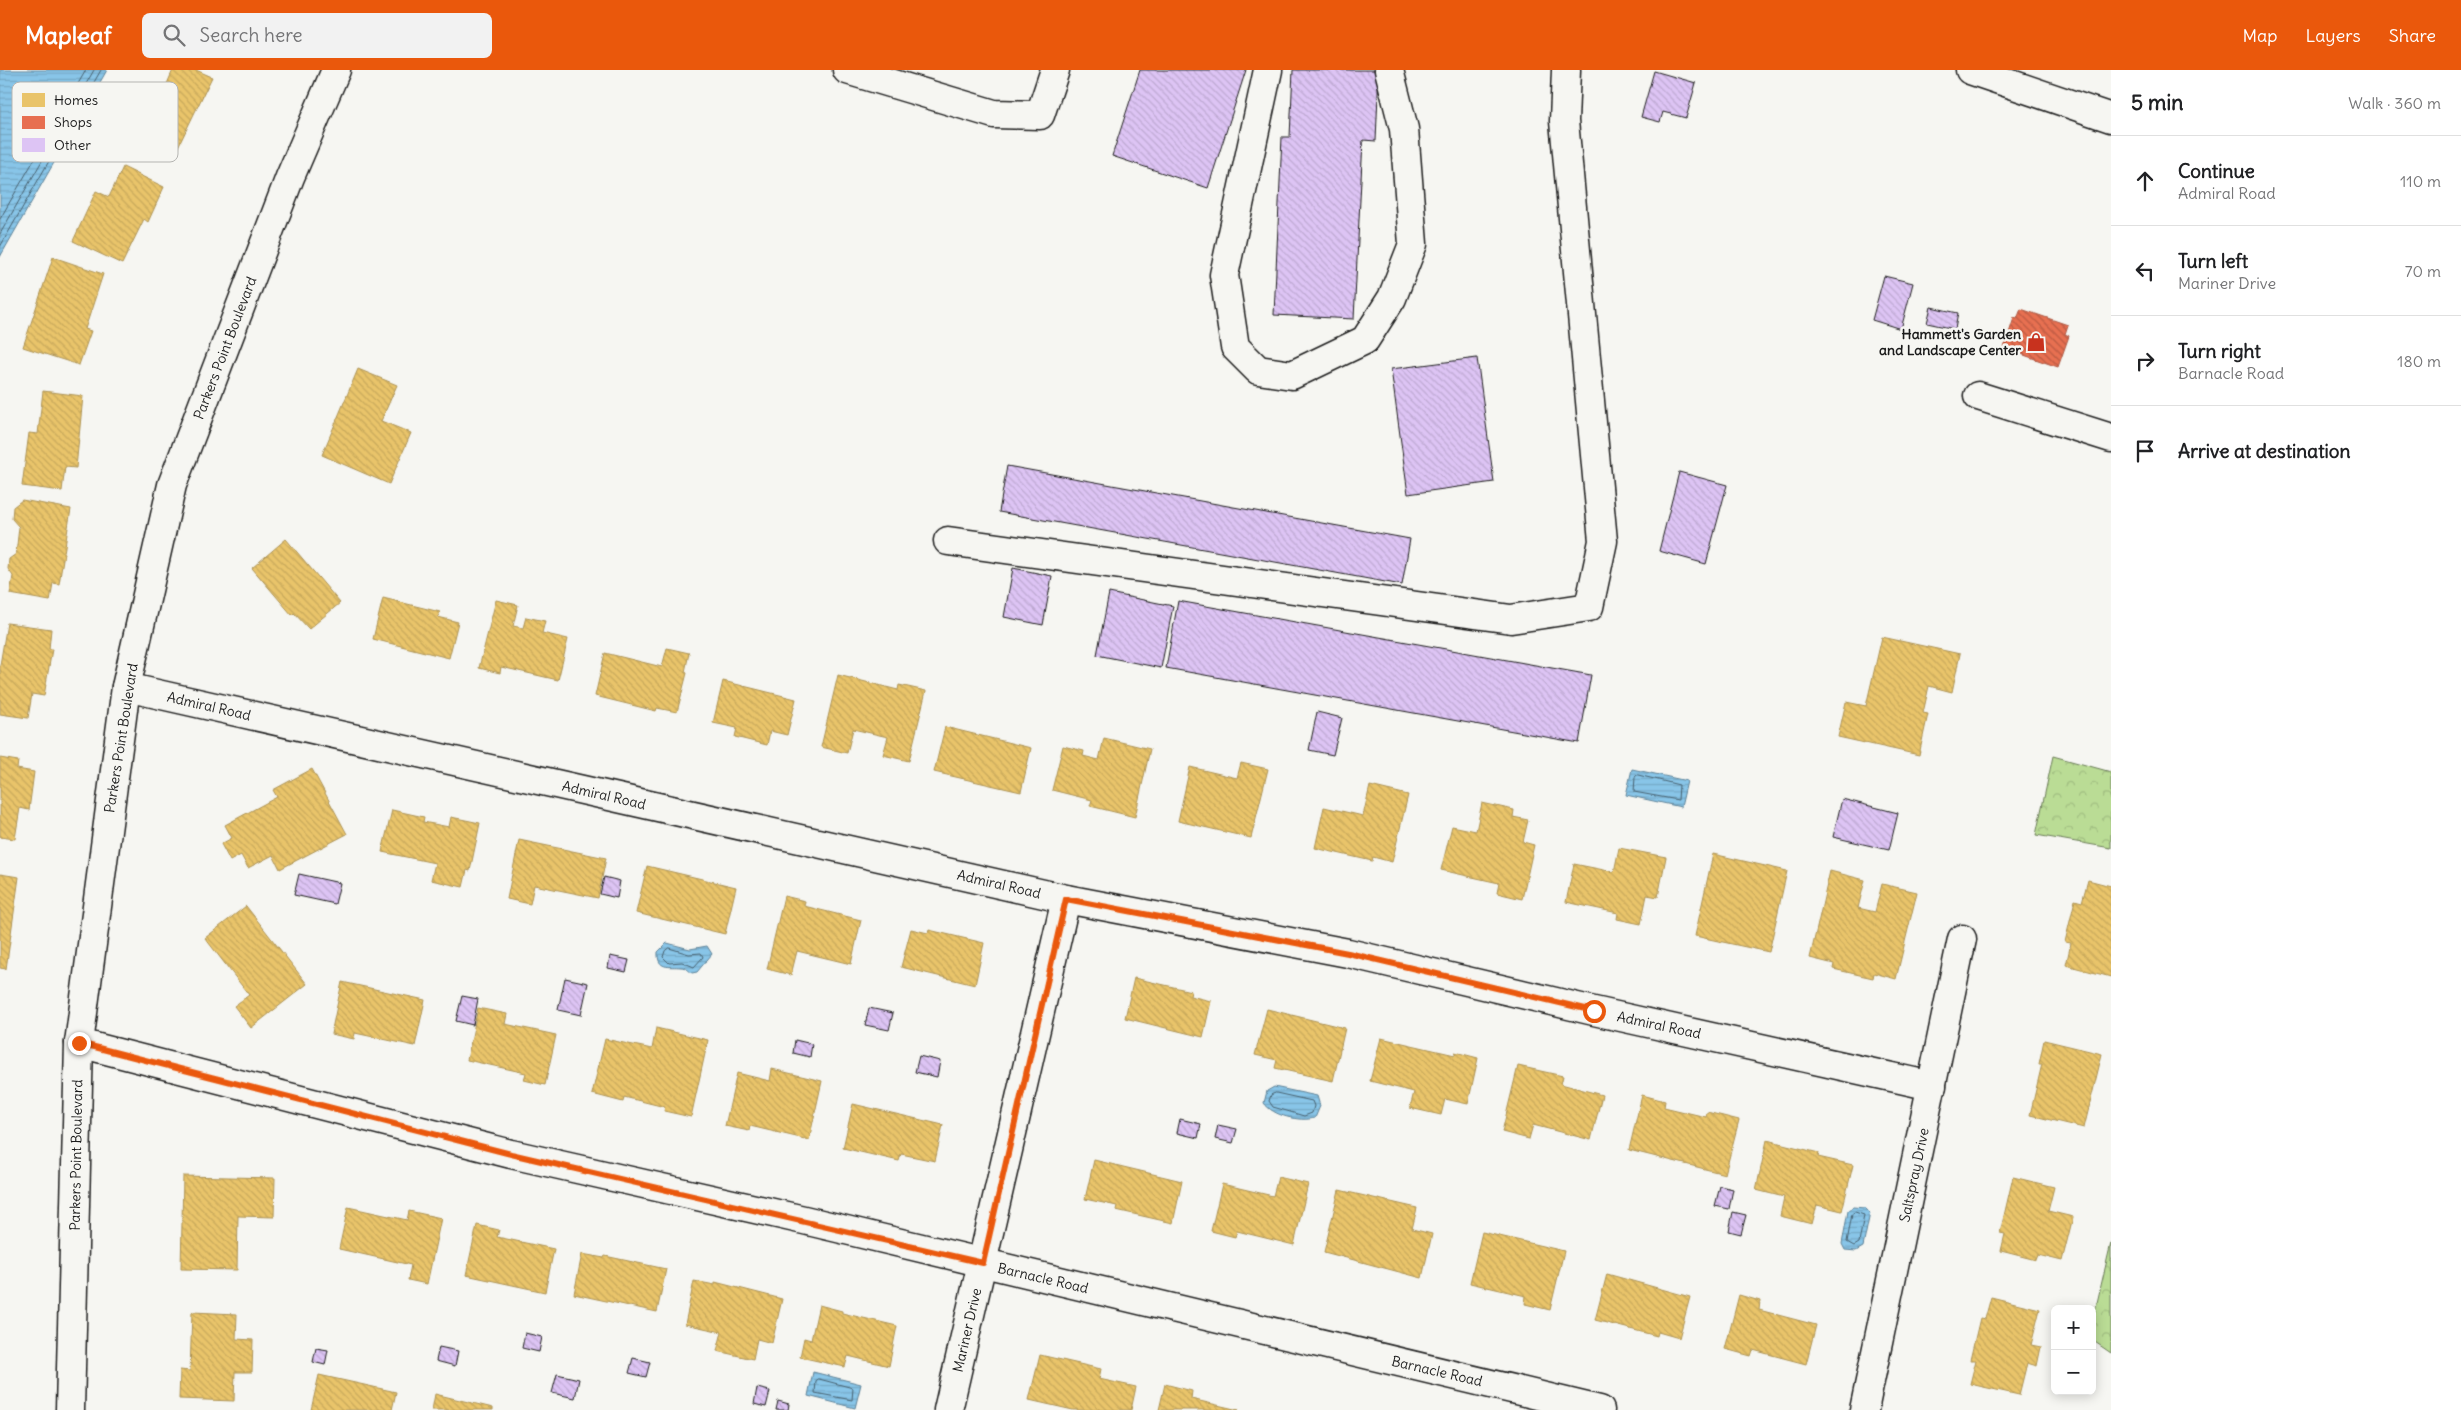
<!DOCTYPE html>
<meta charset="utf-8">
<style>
:root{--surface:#fff;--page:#f2f2f2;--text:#202124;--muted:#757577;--line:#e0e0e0;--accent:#ea580c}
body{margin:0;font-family:Delius,sans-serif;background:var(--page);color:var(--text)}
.controls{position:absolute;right:15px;bottom:15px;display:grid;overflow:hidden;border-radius:8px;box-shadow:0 2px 12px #0003}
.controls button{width:45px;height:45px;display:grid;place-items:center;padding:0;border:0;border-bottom:1px solid var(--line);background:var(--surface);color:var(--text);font:25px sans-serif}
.stop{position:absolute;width:15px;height:15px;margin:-11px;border:4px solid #ea580c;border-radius:50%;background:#fff}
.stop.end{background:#ea580c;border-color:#fff;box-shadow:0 1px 5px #0008}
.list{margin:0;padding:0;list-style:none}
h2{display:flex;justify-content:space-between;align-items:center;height:65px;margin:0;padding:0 20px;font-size:21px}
h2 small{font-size:16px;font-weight:400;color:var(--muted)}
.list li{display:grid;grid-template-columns:32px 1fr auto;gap:15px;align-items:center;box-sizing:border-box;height:90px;padding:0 20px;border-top:1px solid var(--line)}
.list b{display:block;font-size:19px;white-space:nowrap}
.list p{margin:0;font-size:16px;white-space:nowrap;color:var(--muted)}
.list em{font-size:16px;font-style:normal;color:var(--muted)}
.icon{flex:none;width:28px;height:28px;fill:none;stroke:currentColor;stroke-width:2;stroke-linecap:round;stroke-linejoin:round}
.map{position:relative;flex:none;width:2111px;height:1340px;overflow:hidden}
header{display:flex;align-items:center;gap:30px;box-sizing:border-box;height:70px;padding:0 25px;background:var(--accent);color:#fff}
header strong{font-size:24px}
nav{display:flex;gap:28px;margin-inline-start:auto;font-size:18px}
.search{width:350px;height:45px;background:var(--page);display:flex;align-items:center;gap:12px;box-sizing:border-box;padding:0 18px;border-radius:8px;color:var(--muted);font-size:19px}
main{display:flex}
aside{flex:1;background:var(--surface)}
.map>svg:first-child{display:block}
.forest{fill:url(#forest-crowns);stroke:#6b7c58}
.water{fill:url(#water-rules);stroke:#5d8196}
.homes{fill:url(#homes-back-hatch);stroke:#ac9253}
.shops{fill:url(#shops-back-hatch);stroke:#aa5641}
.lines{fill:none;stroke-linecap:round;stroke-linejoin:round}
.shore{stroke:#47606e;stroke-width:1}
.building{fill:url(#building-back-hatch);stroke:#1c1c1c}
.minor-casing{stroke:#1c1c1c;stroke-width:31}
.highway-casing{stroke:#1c1c1c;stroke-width:31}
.minor{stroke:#f6f6f2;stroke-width:28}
.highway{stroke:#f6f6f2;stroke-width:28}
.route{stroke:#ea580c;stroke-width:6}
.labels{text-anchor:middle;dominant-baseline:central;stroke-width:5;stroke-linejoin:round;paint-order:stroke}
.poi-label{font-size:14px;font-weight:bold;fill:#1c1c1c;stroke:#f6f6f2;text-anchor:end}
.street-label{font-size:14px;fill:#1c1c1c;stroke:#f6f6f2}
.key{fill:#f6f6f2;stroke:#b5b5b2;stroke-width:1}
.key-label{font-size:14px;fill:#1c1c1c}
</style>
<header>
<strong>Mapleaf</strong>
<div class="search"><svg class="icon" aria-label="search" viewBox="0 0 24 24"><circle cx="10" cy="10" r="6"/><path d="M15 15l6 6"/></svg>Search here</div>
<nav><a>Map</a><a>Layers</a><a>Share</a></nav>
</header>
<main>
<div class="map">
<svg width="2111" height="1340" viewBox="0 0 2111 1340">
<defs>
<pattern id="forest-crowns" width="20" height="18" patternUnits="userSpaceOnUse" patternTransform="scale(1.25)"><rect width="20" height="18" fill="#badc95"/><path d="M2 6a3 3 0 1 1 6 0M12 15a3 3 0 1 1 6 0" fill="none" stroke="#9fbc80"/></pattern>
<pattern id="water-rules" width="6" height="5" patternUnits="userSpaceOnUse" patternTransform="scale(1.25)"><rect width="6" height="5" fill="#88c5e8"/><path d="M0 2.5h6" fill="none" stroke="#75a9c6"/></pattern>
<pattern id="homes-back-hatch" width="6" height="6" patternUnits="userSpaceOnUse" patternTransform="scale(1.25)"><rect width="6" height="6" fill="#e9c46a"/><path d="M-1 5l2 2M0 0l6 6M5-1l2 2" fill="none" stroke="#c7a85b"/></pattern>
<pattern id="shops-back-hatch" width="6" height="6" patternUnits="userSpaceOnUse" patternTransform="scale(1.25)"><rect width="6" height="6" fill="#e76f51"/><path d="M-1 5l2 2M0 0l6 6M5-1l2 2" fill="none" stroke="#ba5a42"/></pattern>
<pattern id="building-back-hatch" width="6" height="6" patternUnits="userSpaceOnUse" patternTransform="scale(1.25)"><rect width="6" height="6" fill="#ddc4f4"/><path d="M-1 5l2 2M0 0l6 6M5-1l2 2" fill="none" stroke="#bda8d1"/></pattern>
</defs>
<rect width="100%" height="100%" fill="#f6f6f2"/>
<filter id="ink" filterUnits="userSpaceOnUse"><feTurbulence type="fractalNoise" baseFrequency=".02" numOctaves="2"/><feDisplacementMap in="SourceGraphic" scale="10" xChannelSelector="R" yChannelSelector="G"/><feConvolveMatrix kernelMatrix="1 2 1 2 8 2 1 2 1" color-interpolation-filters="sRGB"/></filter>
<g filter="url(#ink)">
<g class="forest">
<polygon points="2053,686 2111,702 2111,778 2036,765"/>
<polygon points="2111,1173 2111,1283 2092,1270 2092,1254"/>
</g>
<g class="water">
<polygon points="0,0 107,0 0,187"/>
<polygon points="1632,699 1687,711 1681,737 1626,725"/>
<path d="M667,873L690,879L707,876L712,884L697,902L692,903C689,901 686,897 681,897C669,896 657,900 658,882Z"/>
<path d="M1274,1017L1317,1026L1320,1036L1315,1048C1299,1052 1273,1046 1264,1033L1267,1021Z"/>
<polygon points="1853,1137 1865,1138 1870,1143 1863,1177 1856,1181 1845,1180 1842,1174 1848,1141"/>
<polygon points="813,1302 861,1314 855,1338 808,1326"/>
</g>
<g class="homes">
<polygon points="173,0 196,0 212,7 176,81 139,65 159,19 164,21"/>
<polygon points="123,97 164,117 148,152 144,149 122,194 73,171 96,121 109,127"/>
<polygon points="53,187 103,204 85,259 91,261 79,295 23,277"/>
<polygon points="358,299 397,315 381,351 411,363 389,414 322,385"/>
<polygon points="43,321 83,326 76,398 65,397 62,421 22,416 29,363 38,364"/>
<polygon points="22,430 71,439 59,514 53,513 50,531 10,524 13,506 8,499 9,489 16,484 19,457 12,449 13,437"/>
<polygon points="286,469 340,533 309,559 294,543 292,545 252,498"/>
<polygon points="383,528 440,542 438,547 458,552 449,588 373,569"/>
<polygon points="496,530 518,535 513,556 523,558 526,547 545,551 542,563 568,569 558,610 501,597 500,603 479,598"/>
<polygon points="7,553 51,559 49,579 52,579 44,626 32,624 28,648 0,644 0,595"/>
<polygon points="1882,567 1960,584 1952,622 1929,616 1923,643 1928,644 1919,685 1838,667 1846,632 1866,636"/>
<polygon points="667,578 689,583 685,602 687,603 677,642 657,638 656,641 595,626 605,583 662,597"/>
<polygon points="838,605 898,620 899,615 926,621 909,691 883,685 888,667 853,659 847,683 821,677"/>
<polygon points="723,611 796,629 787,665 770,661 767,675 735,667 737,658 713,653"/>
<polygon points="945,657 1031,678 1021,722 934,702"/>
<polygon points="1104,668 1150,679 1135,747 1090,736 1092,730 1052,720 1063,676 1084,681 1083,686 1099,690"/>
<polygon points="0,688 18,691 17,699 34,702 29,740 20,738 15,769 0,767"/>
<polygon points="1241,693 1268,699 1251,768 1178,751 1190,697 1237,708"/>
<polygon points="312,699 347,764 280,799 273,785 248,798 241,785 230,791 221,774 232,768 225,755 277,727 273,720"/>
<polygon points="1370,716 1408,725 1392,792 1373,787 1372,791 1315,778 1324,737 1363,746"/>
<polygon points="1482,733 1514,740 1513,747 1528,750 1523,772 1534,775 1522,829 1497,823 1499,813 1441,800 1452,756 1476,761"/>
<polygon points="392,740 424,747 423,752 449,757 451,747 480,753 470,801 467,800 463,817 431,810 435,793 382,782"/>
<polygon points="519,770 606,788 598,828 534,815 530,834 507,829"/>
<polygon points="1619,778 1666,787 1658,827 1647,825 1641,854 1617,849 1618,843 1566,832 1574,794 1614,802"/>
<polygon points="1713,784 1787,801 1769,882 1695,866"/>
<polygon points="647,796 736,817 725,864 636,843"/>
<polygon points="1830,801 1865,810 1858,838 1875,842 1882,814 1917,822 1896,909 1874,903 1873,908 1833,899 1834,894 1810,888"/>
<polygon points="0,804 19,807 6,899 0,898"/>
<polygon points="2088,810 2111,816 2111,907 2066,895 2071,873 2065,872 2075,830 2082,832"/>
<polygon points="784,826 805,831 804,836 861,850 851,894 797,881 791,905 767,899"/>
<polygon points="246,836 307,914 251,958 234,936 249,925 205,868"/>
<polygon points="911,859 928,863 929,860 984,873 975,915 901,897"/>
<polygon points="1134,908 1191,921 1190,926 1211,931 1203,967 1125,948"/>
<polygon points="342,912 425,930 415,976 355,963 354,969 331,964"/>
<polygon points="478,938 507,944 505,954 556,965 545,1015 524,1010 526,1003 467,990"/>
<polygon points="1267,939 1345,958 1333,1011 1275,998 1277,990 1255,985"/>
<polygon points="656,958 708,970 691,1047 664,1041 665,1037 624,1027 623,1032 592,1024 605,969 652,979"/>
<polygon points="1381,968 1455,985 1455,982 1478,988 1468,1034 1445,1029 1441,1045 1410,1038 1414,1022 1370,1011"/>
<polygon points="2044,970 2102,984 2084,1058 2030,1045 2042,994 2039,994"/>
<polygon points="1518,996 1563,1006 1561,1014 1602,1025 1591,1070 1533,1055 1529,1069 1502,1062"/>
<polygon points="772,999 822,1011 809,1070 750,1056 749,1061 725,1056 737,1003 770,1011"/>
<polygon points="1642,1025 1665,1031 1664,1037 1706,1047 1707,1042 1739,1050 1725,1104 1629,1080"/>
<polygon points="853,1034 943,1055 935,1091 901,1084 899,1091 843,1078"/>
<polygon points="1767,1070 1819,1083 1818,1087 1853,1095 1842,1141 1817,1135 1812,1154 1780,1146 1784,1127 1756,1120"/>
<polygon points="1094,1090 1182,1111 1173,1153 1116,1140 1117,1136 1085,1129"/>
<polygon points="183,1106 275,1108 274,1147 238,1146 237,1200 181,1199"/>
<polygon points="1278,1107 1308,1114 1294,1175 1237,1161 1235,1167 1211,1161 1222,1114 1273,1126"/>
<polygon points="2013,1107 2054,1117 2048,1141 2073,1147 2062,1191 2038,1185 2036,1190 2001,1181 2005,1164 2000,1163"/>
<polygon points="1339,1120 1417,1138 1412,1159 1432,1164 1422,1208 1324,1182"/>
<polygon points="348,1137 407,1150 409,1141 441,1148 427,1214 408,1210 411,1195 339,1179"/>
<polygon points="477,1155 499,1160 497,1167 554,1179 545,1222 466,1205"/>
<polygon points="1482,1162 1564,1181 1550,1240 1525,1234 1526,1226 1470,1213"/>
<polygon points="582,1184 604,1188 605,1186 666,1199 657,1242 574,1224"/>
<polygon points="1607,1204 1690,1227 1679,1268 1658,1262 1657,1266 1595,1250"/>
<polygon points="694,1211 715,1215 715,1212 782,1229 772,1273 757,1269 753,1289 717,1281 722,1262 685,1254"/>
<polygon points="1739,1225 1760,1231 1759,1240 1816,1255 1806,1294 1753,1280 1751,1286 1725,1279"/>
<polygon points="1991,1227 2040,1239 2031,1275 2041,1277 2037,1296 2027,1293 2019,1325 1970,1314 1976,1290 1970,1290 1980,1248 1985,1249"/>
<polygon points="819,1235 842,1241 842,1243 897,1256 889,1296 848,1286 845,1297 800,1287 804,1268 811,1270"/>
<polygon points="192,1242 237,1244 236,1269 253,1270 252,1302 235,1302 234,1331 179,1329 180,1300 190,1301"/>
<polygon points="1040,1285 1101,1299 1099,1309 1136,1317 1131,1340 1073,1340 1029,1330"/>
<polygon points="319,1305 396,1322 392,1340 311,1340"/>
<polygon points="1165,1314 1192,1321 1191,1329 1239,1340 1159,1340"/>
<polygon points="435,1324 493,1338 493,1340 432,1340"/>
</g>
<polygon class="shops" points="2021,239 2068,255 2065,264 2069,266 2058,297 2004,278 2014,248 2017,249"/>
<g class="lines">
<g class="shore">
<polyline points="0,149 86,0"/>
<polyline points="0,164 94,0"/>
<polyline points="0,177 101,0"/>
<polygon points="1638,705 1679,715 1678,730 1634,722 1635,707"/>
<polygon points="669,878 689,884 701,883 703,887 694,897 682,892 669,893 663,887 665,881"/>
<polygon points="1276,1023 1312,1031 1314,1036 1312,1043 1304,1046 1273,1037 1269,1031 1271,1025"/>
<polygon points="1855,1142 1864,1145 1859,1173 1854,1176 1847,1172 1852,1144"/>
<polygon points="819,1309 853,1318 852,1330 815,1323 816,1311"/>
</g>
</g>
<g class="building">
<polygon points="1140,0 1246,0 1208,118 1112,86"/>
<polygon points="1293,0 1379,0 1376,71 1363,70 1354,249 1274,245 1282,67 1290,67"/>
<polygon points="1654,1 1696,13 1686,48 1663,42 1660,52 1641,47"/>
<polygon points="1884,206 1913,213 1901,259 1872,250"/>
<polygon points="1931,237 1958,243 1955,259 1927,253"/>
<polygon points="1477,288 1494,412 1408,424 1391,299"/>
<polygon points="1007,396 1410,469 1402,515 999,442"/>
<polygon points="1679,402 1727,415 1706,494 1659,481"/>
<polygon points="1013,498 1052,506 1043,555 1004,547"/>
<polygon points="1109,523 1173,536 1161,598 1097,585"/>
<polygon points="1178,531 1591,605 1579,673 1166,598"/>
<polygon points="1317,642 1342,648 1333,685 1309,680"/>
<polygon points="1842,729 1898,743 1889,780 1833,767"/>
<polygon points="299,804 340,813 335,834 294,825"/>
<polygon points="604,807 620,811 617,828 600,824"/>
<polygon points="610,886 629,890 626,902 608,898"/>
<polygon points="565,908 588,913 581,945 558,940"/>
<polygon points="462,926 478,929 473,955 456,951"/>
<polygon points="869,938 893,943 889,960 865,955"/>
<polygon points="795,970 812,974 810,987 793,983"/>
<polygon points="919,986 940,991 937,1007 915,1002"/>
<polygon points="1180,1049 1201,1054 1198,1068 1177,1063"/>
<polygon points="1218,1055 1237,1059 1233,1073 1215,1069"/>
<polygon points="1720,1116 1733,1119 1729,1139 1715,1136"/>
<polygon points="1733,1142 1746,1145 1741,1164 1729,1161"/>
<polygon points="525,1263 542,1267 539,1282 522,1278"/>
<polygon points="439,1277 458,1281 455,1296 436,1291"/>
<polygon points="316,1278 328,1280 325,1295 313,1292"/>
<polygon points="633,1288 650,1292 646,1307 629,1303"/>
<polygon points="557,1304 579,1309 575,1328 552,1323"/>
<polygon points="757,1318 770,1321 766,1337 754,1334"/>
<polygon points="778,1331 789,1334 788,1340 776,1340"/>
</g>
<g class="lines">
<g class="minor-casing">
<g id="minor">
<polyline points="847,0 994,44 1040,45 1055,0"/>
<polyline points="1268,0 1224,205 1235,277 1258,300 1292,305 1365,270 1392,228 1413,174 1404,59 1389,0"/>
<polyline points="1978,326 2111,368"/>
<polyline points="948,471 1511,549 1589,537 1603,471 1564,51 1566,0"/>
<polyline points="126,617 1066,829 1348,883 1594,941 1932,1016"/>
<polyline points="79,973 511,1084 804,1150 1600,1340"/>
<polyline points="70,1340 79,973 126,617 172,415 290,107 336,0"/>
<polyline points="948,1340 1066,829"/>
<polyline points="1864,1340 1962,869"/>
</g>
</g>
<g class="highway-casing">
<polyline id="highway" points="1970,0 2111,48"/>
</g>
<use href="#minor" class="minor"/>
<use href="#highway" class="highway"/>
</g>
</g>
<g class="lines" filter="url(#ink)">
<polyline class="route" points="79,973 511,1084 983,1193 1066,829 1348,883 1594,941"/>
</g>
<defs>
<g id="shop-bare" transform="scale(1.5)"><path d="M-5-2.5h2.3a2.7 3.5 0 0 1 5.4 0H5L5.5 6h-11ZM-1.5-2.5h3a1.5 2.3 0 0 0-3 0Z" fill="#c8321e" stroke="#f6f6f2" stroke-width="2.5" paint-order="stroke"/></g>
</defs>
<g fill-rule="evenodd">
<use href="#shop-bare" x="2036" y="272"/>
</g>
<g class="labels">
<g class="poi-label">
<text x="2021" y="264">Hammett's Garden<tspan x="2021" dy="16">and Landscape Center</tspan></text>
</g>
<g class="street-label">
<text transform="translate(225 278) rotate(-69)">Parkers Point Boulevard</text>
<text transform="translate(209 636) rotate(13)">Admiral Road</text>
<text transform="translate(121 668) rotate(-81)">Parkers Point Boulevard</text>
<text transform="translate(604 725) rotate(13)">Admiral Road</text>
<text transform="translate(999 814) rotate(13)">Admiral Road</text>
<text transform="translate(1659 955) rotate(12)">Admiral Road</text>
<text transform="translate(76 1085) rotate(-89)">Parkers Point Boulevard</text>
<text transform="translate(1914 1105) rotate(-78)">Saltspray Drive</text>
<text transform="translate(1043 1208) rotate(13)">Barnacle Road</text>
<text transform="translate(967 1260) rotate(-77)">Mariner Drive</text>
<text transform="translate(1437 1301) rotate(13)">Barnacle Road</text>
</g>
</g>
<rect x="12" y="12" width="166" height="80" rx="8" class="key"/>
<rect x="22" y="23" width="23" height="14" fill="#e9c46a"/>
<rect x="22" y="46" width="23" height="13" fill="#e76f51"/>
<rect x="22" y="68" width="23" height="14" fill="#ddc4f4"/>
<g class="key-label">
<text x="54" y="35">Homes</text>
<text x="54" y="57">Shops</text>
<text x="54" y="80">Other</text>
</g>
</svg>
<div class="controls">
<button>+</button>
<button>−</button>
</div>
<div class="stop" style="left:1594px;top:941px"></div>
<div class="stop end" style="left:79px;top:973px"></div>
</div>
<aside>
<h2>5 min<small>Walk · 360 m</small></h2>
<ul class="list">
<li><svg class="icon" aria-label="ahead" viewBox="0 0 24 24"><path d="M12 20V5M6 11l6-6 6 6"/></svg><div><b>Continue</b><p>Admiral Road</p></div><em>110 m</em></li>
<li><svg class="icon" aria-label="left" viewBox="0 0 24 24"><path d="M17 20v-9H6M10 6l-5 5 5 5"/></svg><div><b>Turn left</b><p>Mariner Drive</p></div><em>70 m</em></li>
<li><svg class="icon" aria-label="right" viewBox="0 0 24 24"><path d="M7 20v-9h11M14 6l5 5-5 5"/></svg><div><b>Turn right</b><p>Barnacle Road</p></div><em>180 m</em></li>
<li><svg class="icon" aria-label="arrive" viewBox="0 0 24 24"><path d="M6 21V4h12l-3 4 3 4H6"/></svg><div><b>Arrive at destination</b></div></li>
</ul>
</aside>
</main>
